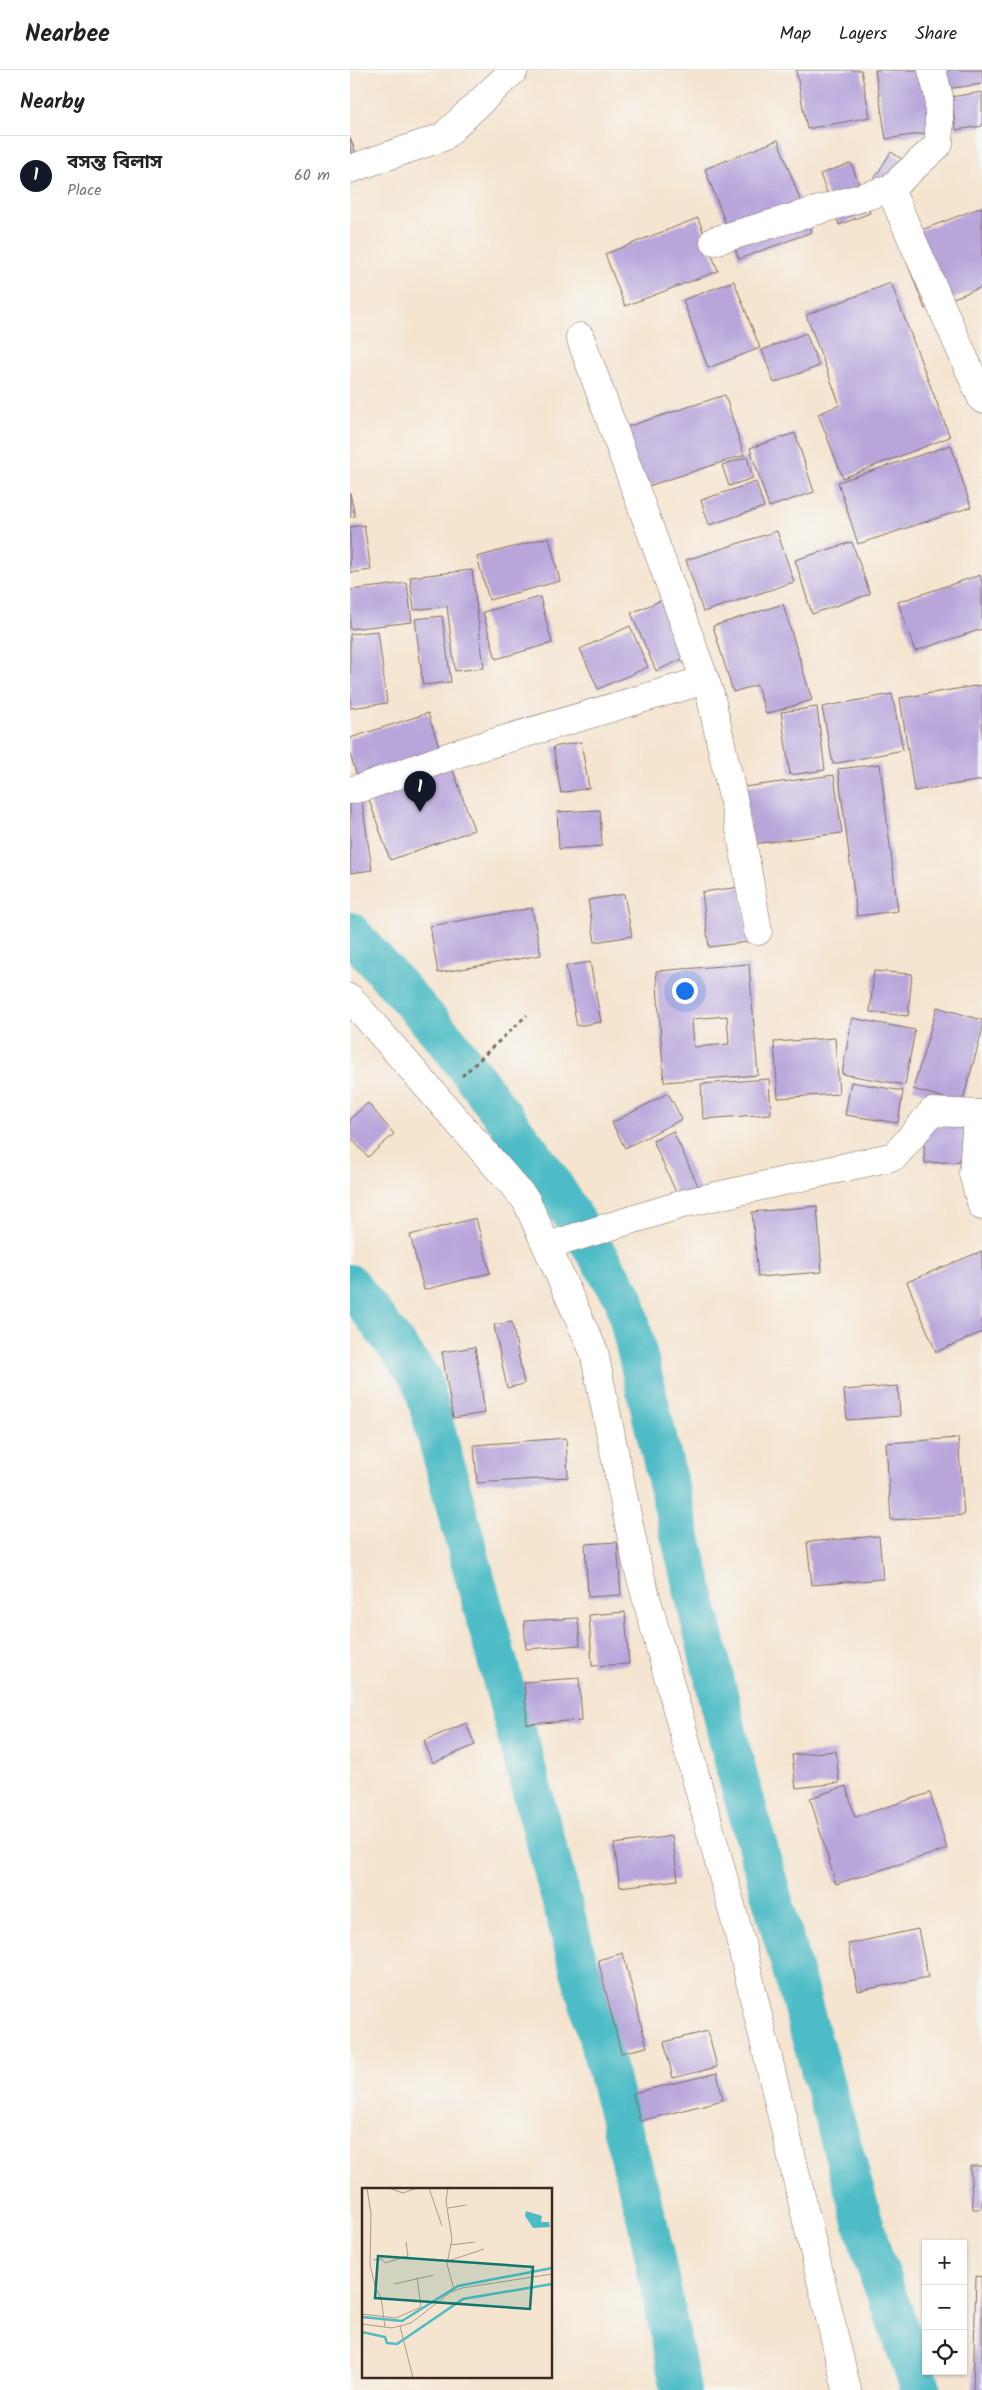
<!DOCTYPE html>
<meta charset="utf-8">
<style>
:root{--surface:#fff;--page:#f6f6f6;--text:#222;--muted:#767676;--line:#e0e0e0;--accent:#111827}
body{margin:0;font-family:Kalam,"Noto Sans Bengali",sans-serif;background:var(--page);color:var(--text)}
.controls{position:absolute;right:15px;bottom:15px;display:grid;overflow:hidden;border-radius:0px;box-shadow:0 1px 4px #0004}
.controls button{width:45px;height:45px;display:grid;place-items:center;padding:0;border:0;border-bottom:1px solid var(--line);background:var(--surface);color:var(--text);font:25px sans-serif}
.you{position:absolute;left:334px;top:920px;width:18px;height:18px;margin:-12px;border:4px solid #fff;border-radius:50%;background:#1a73e8;box-shadow:0 0 0 8px #1a73e833}
.badge{display:grid;place-items:center;width:32px;height:32px;border-radius:50%;background:var(--accent);color:#fff;font-size:16px;font-weight:700}
.pin{position:absolute;translate:-50% -41px;filter:drop-shadow(0 1px 2px #0008)}
.pin::after{content:'';position:absolute;top:26px;width:18px;height:15px;background:inherit;clip-path:polygon(0 0,100% 0,50% 100%)}
.list{margin:0;padding:0;list-style:none}
h2{display:flex;justify-content:space-between;align-items:center;height:65px;margin:0;padding:0 20px;font-size:21px}
h2 small{font-size:16px;font-weight:400;color:var(--muted)}
.list li{display:grid;grid-template-columns:32px 1fr auto;gap:15px;align-items:center;box-sizing:border-box;height:80px;padding:0 20px;border-top:1px solid var(--line)}
.list b{display:block;font-size:19px;white-space:nowrap}
.list p{margin:0;font-size:16px;white-space:nowrap;color:var(--muted)}
.list em{font-size:16px;font-style:normal;color:var(--muted)}
.icon{flex:none;width:28px;height:28px;fill:none;stroke:currentColor;stroke-width:2;stroke-linecap:round;stroke-linejoin:round}
.map{position:relative;flex:none;width:632px;height:2320px;overflow:hidden}
header{display:flex;align-items:center;gap:30px;box-sizing:border-box;height:70px;padding:0 25px;background:var(--surface);border-bottom:1px solid var(--line)}
header strong{font-size:24px}
nav{display:flex;gap:28px;margin-inline-start:auto;font-size:18px}
main{display:flex}
aside{flex:1;background:var(--surface)}
.map>svg:first-child{display:block}
.lines{fill:none;stroke-linecap:round;stroke-linejoin:round}
.canal{stroke:#4ebcc6;stroke-width:40}
.building{fill:#b8a6db;fill-rule:evenodd}
.minor-casing{stroke:#7c6b5c;stroke-width:29}
.tertiary-casing{stroke:#7c6b5c;stroke-width:29}
.path{stroke:#7c6b5c;stroke-width:3;stroke-dasharray:4 4;stroke-linecap:butt}
.minor{stroke:#fff;stroke-width:28}
.tertiary{stroke:#fff;stroke-width:28}
.inset-river{fill:none;stroke:#4ebcc6;stroke-width:2.5}
.inset-road{fill:none;stroke:#ab9a88;stroke-width:1}
.view{fill:#0f766e;fill-opacity:0.15;stroke:#0f766e;stroke-width:2.5}
.inset-edge{fill:none;stroke:#3b2a1e;stroke-width:2.5}
</style>
<header>
<strong>Nearbee</strong>
<nav><a>Map</a><a>Layers</a><a>Share</a></nav>
</header>
<main>
<aside>
<h2>Nearby<small></small></h2>
<ul class="list">
<li><span class="badge">1</span><div><b>বসন্ত বিলাস</b><p>Place</p></div><em>60 m</em></li>
</ul>
</aside>
<div class="map">
<svg width="632" height="2320" viewBox="0 0 632 2320">
<rect width="100%" height="100%" fill="#f6f6f2"/>
<filter id="ink" filterUnits="userSpaceOnUse"><feTurbulence type="fractalNoise" baseFrequency=".02" numOctaves="2"/><feDisplacementMap in="SourceGraphic" scale="10" xChannelSelector="R" yChannelSelector="G"/><feConvolveMatrix kernelMatrix="1 2 1 2 8 2 1 2 1" color-interpolation-filters="sRGB"/></filter>
<filter id="wash" filterUnits="userSpaceOnUse"><feTurbulence type="fractalNoise" baseFrequency=".0096" numOctaves="4" result="noise"/><feDisplacementMap in="SourceGraphic" scale="20" xChannelSelector="R" yChannelSelector="G"/><feGaussianBlur stdDeviation="1.12" result="paint"/><feColorMatrix in="noise" values="0 0 0 0 0 0 0 0 0 0 0 0 0 0 0 0 0 1.4 0 .05"/><feComposite in="paint" operator="in"/></filter>
<g filter="url(#wash)">
<rect width="100%" height="100%" fill="#f5e4cf"/>
<g class="lines">
<g class="canal">
<polyline points="0,862 98,972 197,1105 274,1228 386,1700 524,2190 571,2320"/>
<polyline points="0,1214 72,1310 298,2154 331,2320"/>
</g>
</g>
<g id="blocks">
<g class="building">
<polygon points="446,0 511,0 520,47 457,59"/>
<polygon points="525,0 573,0 582,62 536,69"/>
<polygon points="593,0 632,0 632,14 596,19"/>
<polygon points="632,22 632,56 606,60 601,27"/>
<polygon points="0,68 6,83 0,85"/>
<polygon points="428,70 462,162 389,189 355,99"/>
<polygon points="541,82 565,98 517,120"/>
<polygon points="501,93 520,143 489,155 470,104"/>
<polygon points="632,137 632,217 575,239 548,169"/>
<polygon points="348,148 368,201 275,236 255,184"/>
<polygon points="384,211 410,278 358,298 333,230"/>
<polygon points="541,213 600,367 493,408 468,344 490,335 456,245"/>
<polygon points="456,263 469,296 424,313 412,280"/>
<polygon points="375,325 394,385 289,419 270,359"/>
<polygon points="445,363 464,422 419,437 400,378"/>
<polygon points="601,375 621,437 508,474 488,412"/>
<polygon points="397,387 403,408 379,416 372,395"/>
<polygon points="406,412 414,437 359,455 351,430"/>
<polygon points="0,423 5,446 0,447"/>
<polygon points="14,455 21,500 0,503 0,457"/>
<polygon points="427,461 444,512 353,542 336,490"/>
<polygon points="199,467 210,511 139,530 127,487"/>
<polygon points="502,472 520,524 462,544 445,490"/>
<polygon points="122,500 134,598 105,601 97,536 64,540 60,507"/>
<polygon points="630,505 632,512 632,559 565,581 548,532"/>
<polygon points="57,513 62,552 0,559 0,520"/>
<polygon points="190,527 202,573 146,589 133,542"/>
<polygon points="312,530 337,587 306,601 281,543"/>
<polygon points="433,534 462,630 416,644 407,615 383,622 363,556"/>
<polygon points="92,546 101,612 73,615 65,549"/>
<polygon points="280,556 298,597 248,619 230,579"/>
<polygon points="28,561 37,633 0,638 0,564"/>
<polygon points="632,615 632,710 564,721 550,628"/>
<polygon points="542,624 553,680 483,694 472,637"/>
<polygon points="467,637 475,700 440,705 431,642"/>
<polygon points="78,643 91,683 8,709 0,684 0,668"/>
<polygon points="231,672 239,718 211,723 203,677"/>
<polygon points="101,694 124,760 40,790 17,724"/>
<polygon points="530,694 548,841 507,846 488,699"/>
<polygon points="484,705 492,763 402,774 394,717"/>
<polygon points="11,725 22,800 0,803 0,727"/>
<polygon points="250,740 252,776 209,779 207,742"/>
<polygon points="391,817 398,872 359,877 352,822"/>
<polygon points="274,824 282,866 245,872 238,830"/>
<polygon points="182,838 191,885 88,903 80,856"/>
<polygon points="240,892 251,952 227,956 216,896"/>
<path d="M399,894L408,1005L314,1012L306,901ZM377,946L379,974L344,977L342,949Z"/>
<polygon points="524,901 562,904 558,946 520,942"/>
<polygon points="587,937 632,950 632,962 612,1033 563,1019"/>
<polygon points="502,948 565,960 555,1015 492,1004"/>
<polygon points="485,968 489,1024 428,1028 424,972"/>
<polygon points="419,1009 421,1044 353,1049 351,1014"/>
<polygon points="501,1012 553,1021 548,1053 495,1045"/>
<polygon points="318,1023 332,1049 275,1078 262,1053"/>
<polygon points="18,1033 44,1064 18,1087 0,1067 0,1049"/>
<polygon points="618,1052 620,1091 575,1093 573,1055"/>
<polygon points="323,1061 351,1122 330,1131 303,1071"/>
<polygon points="467,1136 472,1202 408,1207 402,1142"/>
<polygon points="126,1148 140,1203 74,1220 60,1165"/>
<polygon points="632,1181 632,1262 586,1282 557,1212"/>
<polygon points="162,1252 174,1314 157,1318 144,1255"/>
<polygon points="125,1277 135,1343 103,1348 92,1282"/>
<polygon points="548,1316 550,1346 497,1350 494,1320"/>
<polygon points="216,1368 218,1407 127,1413 124,1375"/>
<polygon points="608,1368 614,1445 541,1450 536,1373"/>
<polygon points="529,1466 533,1509 462,1515 457,1472"/>
<polygon points="267,1472 271,1525 238,1527 235,1474"/>
<polygon points="275,1542 279,1594 242,1596 239,1545"/>
<polygon points="228,1548 230,1575 176,1579 174,1551"/>
<polygon points="229,1608 232,1650 177,1654 174,1612"/>
<polygon points="116,1653 125,1675 83,1693 74,1671"/>
<polygon points="486,1681 489,1713 446,1718 442,1685"/>
<polygon points="496,1716 505,1747 580,1723 597,1779 486,1814 460,1728"/>
<polygon points="322,1766 328,1810 270,1817 264,1774"/>
<polygon points="568,1859 578,1907 508,1921 498,1874"/>
<polygon points="273,1883 297,1977 271,1983 248,1890"/>
<polygon points="358,1961 367,1997 323,2008 314,1972"/>
<polygon points="367,2003 373,2030 290,2051 283,2023"/>
<polygon points="620,2096 632,2096 632,2139 623,2139"/>
<polygon points="626,2206 632,2207 632,2320 623,2320"/>
</g>
</g>
</g>
<g filter="url(#ink)">
<use href="#blocks" fill-opacity="0" stroke="#7c6b5c" stroke-width="1"/>
<g class="lines">
<g class="minor-casing">
<g id="minor">
<polyline points="582,0 589,27 589,74 540,119 632,329"/>
<polyline points="0,99 93,67 164,0"/>
<polyline points="364,171 540,119"/>
<polyline points="230,267 360,624 391,764 408,861"/>
<polyline points="0,720 11,718 109,683 355,610"/>
<polyline points="627,1044 623,1104 632,1136"/>
<polyline points="197,1176 336,1133 545,1086 582,1042 632,1044"/>
</g>
</g>
<g class="tertiary-casing">
<polyline id="tertiary" points="0,928 176,1130 244,1282 287,1494 388,1861 497,2320"/>
</g>
<polyline class="path" points="112,1006 177,945"/>
<use href="#minor" class="minor"/>
<use href="#tertiary" class="tertiary"/>
</g>
</g>
<g transform="translate(12 2118)">
<rect width="190" height="190" fill="#f5e4cf"/>
<path d="M164,23L180,28L179,34H187L188,39L171,40L163,28Z" fill="#4ebcc6"/>
<path class="inset-river" d="M0,129L40,133L96,98L190,80M0,144L23,149L25,155L35,156L101,111L190,96"/>
<path class="inset-road" d="M5,0L9,26L8,77L13,98L19,110L23,139M27,0L41,5L55,0M67,0L80,38M86,0L84,13L90,51L85,76L92,102M86,20L105,17M88,57L113,54M11,72L20,71L23,75L46,68L44,54M86,73L122,61M32,96L72,87M0,126L34,130L59,119L55,89M0,136L30,140L49,135L89,104L100,100L190,86M38,138L51,190"/>
<path class="view" d="M16,68L171,79L168,121L13,110Z"/>
<rect width="190" height="190" class="inset-edge"/>
</g>
</svg>
<div class="controls">
<button>+</button>
<button>−</button>
<button><svg class="icon" aria-label="locate" viewBox="0 0 24 24"><circle cx="12" cy="12" r="6"/><path d="M12 2v4M12 18v4M2 12h4M18 12h4"/></svg></button>
</div>
<div class="you"></div>
<div class="pin badge" style="left:70px;top:742px">1</div>
</div>
</main>
